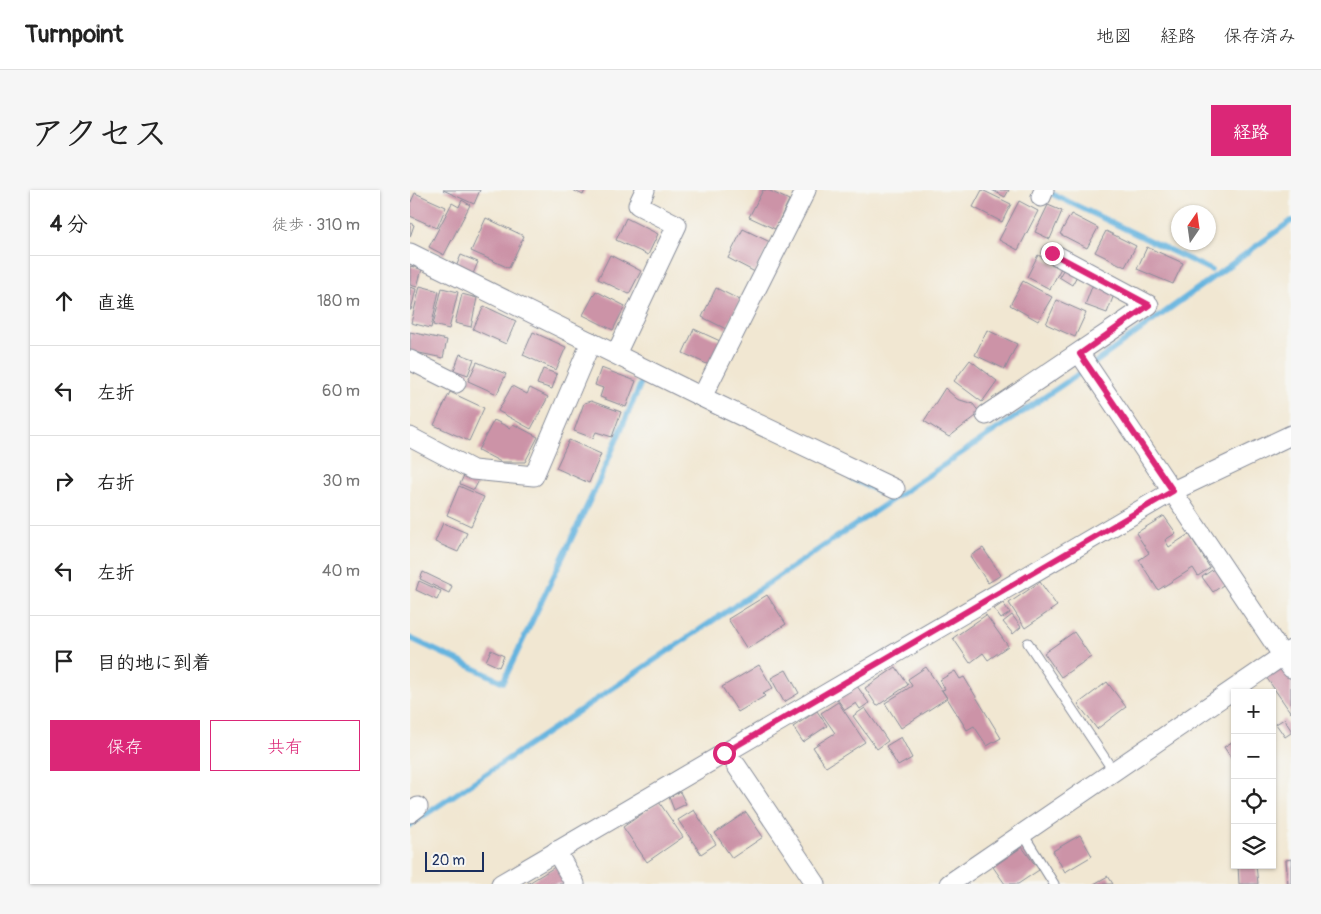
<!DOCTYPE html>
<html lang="ja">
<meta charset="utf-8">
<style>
:root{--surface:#fff;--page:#f6f6f6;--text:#222;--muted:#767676;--line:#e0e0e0;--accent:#db2777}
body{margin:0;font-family:Pangolin,"Klee One",sans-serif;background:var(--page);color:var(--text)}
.controls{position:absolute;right:15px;bottom:15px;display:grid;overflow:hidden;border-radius:0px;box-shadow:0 1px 4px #0004}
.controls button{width:45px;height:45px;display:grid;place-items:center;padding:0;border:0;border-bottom:1px solid var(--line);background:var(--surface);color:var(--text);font:25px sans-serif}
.compass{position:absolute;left:761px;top:15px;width:45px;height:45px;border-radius:50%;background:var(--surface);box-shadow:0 1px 4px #0004;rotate:13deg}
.scale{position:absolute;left:15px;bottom:12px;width:59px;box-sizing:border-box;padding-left:5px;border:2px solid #1b2f5e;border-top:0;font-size:14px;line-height:18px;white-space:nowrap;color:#1b2f5e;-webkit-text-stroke:4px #f6f6f2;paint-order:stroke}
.stop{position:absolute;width:15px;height:15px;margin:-11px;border:4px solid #db2777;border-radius:50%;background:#fff}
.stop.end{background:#db2777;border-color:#fff;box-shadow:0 1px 5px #0008}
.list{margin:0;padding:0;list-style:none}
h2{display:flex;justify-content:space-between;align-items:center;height:65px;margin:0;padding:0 20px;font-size:21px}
h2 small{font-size:16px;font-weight:400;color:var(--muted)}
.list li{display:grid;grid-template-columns:32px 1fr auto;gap:15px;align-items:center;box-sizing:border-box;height:90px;padding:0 20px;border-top:1px solid var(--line)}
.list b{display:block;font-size:19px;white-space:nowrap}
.list em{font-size:16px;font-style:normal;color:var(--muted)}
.actions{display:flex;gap:10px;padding:15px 20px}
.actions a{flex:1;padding:11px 0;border:1px solid var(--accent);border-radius:0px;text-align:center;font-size:18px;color:var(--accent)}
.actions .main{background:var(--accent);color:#fff}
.icon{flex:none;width:28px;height:28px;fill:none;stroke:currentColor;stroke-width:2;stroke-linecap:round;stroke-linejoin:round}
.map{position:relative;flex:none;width:881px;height:694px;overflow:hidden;border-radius:0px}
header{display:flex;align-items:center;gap:30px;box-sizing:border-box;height:70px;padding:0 25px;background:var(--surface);border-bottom:1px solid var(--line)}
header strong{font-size:24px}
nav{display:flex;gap:28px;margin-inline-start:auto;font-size:18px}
.intro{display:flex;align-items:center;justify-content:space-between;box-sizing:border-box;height:120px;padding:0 30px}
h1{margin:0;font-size:35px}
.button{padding:12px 22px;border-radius:0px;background:var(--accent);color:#fff;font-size:18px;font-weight:700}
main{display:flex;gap:30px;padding:0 30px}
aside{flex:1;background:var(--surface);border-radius:0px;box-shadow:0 1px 4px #0004}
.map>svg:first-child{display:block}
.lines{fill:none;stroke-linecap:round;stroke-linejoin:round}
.stream{stroke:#65b4df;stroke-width:5.5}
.building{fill:#cc93a7}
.service-casing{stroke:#868b98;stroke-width:11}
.minor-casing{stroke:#868b98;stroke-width:21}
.service{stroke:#fff;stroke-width:9}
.minor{stroke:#fff;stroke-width:19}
.route{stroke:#db2777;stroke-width:6}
</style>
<header>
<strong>Turnpoint</strong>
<nav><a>地図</a><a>経路</a><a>保存済み</a></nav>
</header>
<div class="intro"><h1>アクセス</h1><a class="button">経路</a></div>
<main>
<aside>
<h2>4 分<small>徒歩 · 310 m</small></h2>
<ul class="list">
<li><svg class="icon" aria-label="ahead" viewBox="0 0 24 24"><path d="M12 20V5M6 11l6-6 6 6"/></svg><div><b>直進</b></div><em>180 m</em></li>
<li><svg class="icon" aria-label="left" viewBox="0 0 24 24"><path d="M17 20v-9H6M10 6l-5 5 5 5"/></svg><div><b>左折</b></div><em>60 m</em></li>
<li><svg class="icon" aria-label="right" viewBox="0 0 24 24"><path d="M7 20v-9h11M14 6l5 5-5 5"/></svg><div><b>右折</b></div><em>30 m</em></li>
<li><svg class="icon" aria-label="left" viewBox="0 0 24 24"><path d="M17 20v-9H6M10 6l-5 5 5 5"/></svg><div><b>左折</b></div><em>40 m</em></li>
<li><svg class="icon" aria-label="arrive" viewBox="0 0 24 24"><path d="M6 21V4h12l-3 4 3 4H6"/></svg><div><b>目的地に到着</b></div></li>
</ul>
<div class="actions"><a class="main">保存</a><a>共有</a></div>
</aside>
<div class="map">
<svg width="881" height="694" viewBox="0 0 881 694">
<rect width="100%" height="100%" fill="#f6f6f2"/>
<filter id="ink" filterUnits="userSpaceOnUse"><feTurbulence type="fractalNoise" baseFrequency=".02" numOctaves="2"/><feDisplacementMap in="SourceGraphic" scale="10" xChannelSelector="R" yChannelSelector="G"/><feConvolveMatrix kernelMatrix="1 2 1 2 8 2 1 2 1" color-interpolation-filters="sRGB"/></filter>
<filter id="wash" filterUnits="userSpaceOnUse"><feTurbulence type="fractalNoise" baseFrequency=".0096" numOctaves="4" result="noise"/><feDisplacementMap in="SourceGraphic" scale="20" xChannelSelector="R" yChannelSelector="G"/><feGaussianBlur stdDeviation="1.12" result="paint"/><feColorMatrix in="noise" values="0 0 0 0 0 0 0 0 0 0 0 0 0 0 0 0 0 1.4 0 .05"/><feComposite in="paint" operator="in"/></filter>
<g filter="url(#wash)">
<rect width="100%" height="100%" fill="#f1e7d2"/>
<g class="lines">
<g class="stream">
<polyline points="636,1 801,80"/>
<polyline points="441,288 483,309"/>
<polyline points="0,448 93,492 189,291 234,186"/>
<polyline points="0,635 679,177 881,31"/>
</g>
</g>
<g id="blocks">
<g class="building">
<polygon points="33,0 70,0 64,14"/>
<polygon points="163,0 175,0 173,5"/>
<polygon points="353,0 358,0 379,10 365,39 339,27"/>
<polygon points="572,0 601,14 592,32 563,17"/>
<polygon points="582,0 599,0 595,7"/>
<polygon points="5,3 36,17 27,38 0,26 0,14"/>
<polygon points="52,10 60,15 34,65 19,57 42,13 49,17"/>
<polygon points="609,11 628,21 608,60 589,50"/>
<polygon points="638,15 652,21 640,49 625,42"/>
<polygon points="661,24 688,38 677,58 650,44"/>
<polygon points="76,28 114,46 99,78 61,61"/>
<polygon points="216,28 248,44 238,65 206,50"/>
<polygon points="0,33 4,35 0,47"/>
<polygon points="333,39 360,52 345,82 318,68"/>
<polygon points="696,41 726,56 715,77 685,62"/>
<polygon points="737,57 773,73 763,94 727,79"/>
<polygon points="51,65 68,72 63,84 46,77"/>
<polygon points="200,65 231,81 219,104 188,89"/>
<polygon points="628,65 651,78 640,99 617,87"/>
<polygon points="656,75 669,82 662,95 649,87"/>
<polygon points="0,76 12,79 7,97 0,95"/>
<polygon points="613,91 642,107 628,131 600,115"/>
<polygon points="683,94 705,102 697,123 675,115"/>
<polygon points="10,96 29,101 21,138 1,133"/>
<polygon points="0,97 6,99 1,120 0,120"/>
<polygon points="32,98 48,102 39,139 23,135"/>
<polygon points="306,98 330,110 316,139 292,127"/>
<polygon points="186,101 215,116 203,140 173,125"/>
<polygon points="52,104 67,108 61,137 45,133"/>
<polygon points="647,110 676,123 665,147 636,134"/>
<polygon points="74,116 106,131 96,154 63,139"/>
<polygon points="284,139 310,151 299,175 273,163"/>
<polygon points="577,140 607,154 595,179 565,165"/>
<polygon points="0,142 37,150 33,168 0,161"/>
<polygon points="123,142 156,157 146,180 113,165"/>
<polygon points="50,164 64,169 58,185 44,180"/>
<polygon points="560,170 587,191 572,212 544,191"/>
<polygon points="67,172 96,184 87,204 58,191"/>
<polygon points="191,178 226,191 216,217 190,207 193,198 185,195"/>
<polygon points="133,179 147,184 142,199 127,194"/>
<polygon points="102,196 117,204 120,198 138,207 121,239 88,221"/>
<polygon points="535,198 547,209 563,214 570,223 539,247 514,231"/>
<polygon points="40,202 74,218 59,251 24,235"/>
<polygon points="181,211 211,222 202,247 186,242 183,248 164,241 174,213"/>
<polygon points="84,230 100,238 103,234 128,247 115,272 91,272 68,260"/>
<polygon points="159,250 191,264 179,293 146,278"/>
<polygon points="55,283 69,290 64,300 50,294"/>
<polygon points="49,296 74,307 61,336 37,325"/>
<polygon points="754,326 766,343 755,350 759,357 779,344 800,378 788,386 783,378 748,400 729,370 739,363 726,343"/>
<polygon points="33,333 57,343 48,362 25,352"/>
<polygon points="573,358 591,385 578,393 560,366"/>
<polygon points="805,378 816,393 803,402 792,387"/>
<polygon points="13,382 42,396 39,403 10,389"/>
<polygon points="9,391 31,401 27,410 6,400"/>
<polygon points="630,392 647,416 615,438 599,413"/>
<polygon points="357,405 376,434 337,459 318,429"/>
<polygon points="593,413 600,423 591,429 584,419"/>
<polygon points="576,425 598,456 578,470 573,463 560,473 543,448"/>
<polygon points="602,425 611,437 603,444 593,432"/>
<polygon points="664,442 681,467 651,487 634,463"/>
<polygon points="81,460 94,466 89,477 76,471"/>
<polygon points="349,475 363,498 353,504 355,506 328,522 312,497"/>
<polygon points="871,475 881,489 881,523 856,487"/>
<polygon points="486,477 498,495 467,516 455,498"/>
<polygon points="516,477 537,508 491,538 475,513 502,496 498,489"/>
<polygon points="376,480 389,503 374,512 361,488"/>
<polygon points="545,481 550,489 554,487 591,548 577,556 564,536 557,540 532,500 535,499 530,490"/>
<polygon points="697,492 716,517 687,539 668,514"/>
<polygon points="447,496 459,513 450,519 446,513 435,520 427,509"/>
<polygon points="428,512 455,552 416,577 403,557 425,543 411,523"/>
<polygon points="455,518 478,551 467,559 443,526"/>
<polygon points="407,521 417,536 393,552 383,537"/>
<polygon points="874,529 881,540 881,543 875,547 866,534"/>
<polygon points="491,547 502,568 488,576 476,556"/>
<polygon points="825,550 825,574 814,557"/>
<polygon points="270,602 276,614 264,620 259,607"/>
<polygon points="249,612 273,647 237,672 213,637"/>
<polygon points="284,620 306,654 291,664 268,630"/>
<polygon points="336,622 353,647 322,668 305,643"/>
<polygon points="670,645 682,666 655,682 643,661"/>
<polygon points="612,657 629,680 608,694 595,694 583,677"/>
<polygon points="881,669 881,694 878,694 876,670"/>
<polygon points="148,675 160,694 117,694"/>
<polygon points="828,675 846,675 848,694 829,694"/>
<polygon points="698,686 703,694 684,694"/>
</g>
</g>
</g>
<g filter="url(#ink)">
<use href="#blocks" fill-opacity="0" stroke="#868b98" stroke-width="1"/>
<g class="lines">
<g class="service-casing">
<g id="service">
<polyline points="618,453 704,582"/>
<polyline points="613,644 644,694"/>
</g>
</g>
<g class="minor-casing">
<g id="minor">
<polyline points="631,7 634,0"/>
<polyline points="0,63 300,211 485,299"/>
<polyline points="206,164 267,35 228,15 235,0"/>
<polyline points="670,164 881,478"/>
<polyline points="0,170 46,193"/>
<polyline points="292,207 396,0"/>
<polyline points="576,225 739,115 642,63"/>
<polyline points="0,247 63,280 124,286 181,152"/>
<polyline points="326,575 406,694"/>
<polyline points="0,623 8,617"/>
<polyline points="146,661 165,694"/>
<polyline points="91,694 763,301 881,245"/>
<polyline points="539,694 881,460"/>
</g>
</g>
<use href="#service" class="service"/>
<use href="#minor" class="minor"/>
</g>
</g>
<g class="lines" filter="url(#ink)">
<polyline class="route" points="314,563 763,301 670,164 739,115 642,63"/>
</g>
</svg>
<div class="controls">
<button>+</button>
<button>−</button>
<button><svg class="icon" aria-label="locate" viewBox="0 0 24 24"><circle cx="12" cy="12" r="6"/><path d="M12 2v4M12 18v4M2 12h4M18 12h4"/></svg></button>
<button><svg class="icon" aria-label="layers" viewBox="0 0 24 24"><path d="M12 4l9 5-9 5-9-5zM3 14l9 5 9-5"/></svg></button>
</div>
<svg class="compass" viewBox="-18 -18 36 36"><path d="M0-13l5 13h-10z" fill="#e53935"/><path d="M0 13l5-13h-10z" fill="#767676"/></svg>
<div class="scale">20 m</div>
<div class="stop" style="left:314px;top:563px"></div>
<div class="stop end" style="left:642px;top:63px"></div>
</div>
</main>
